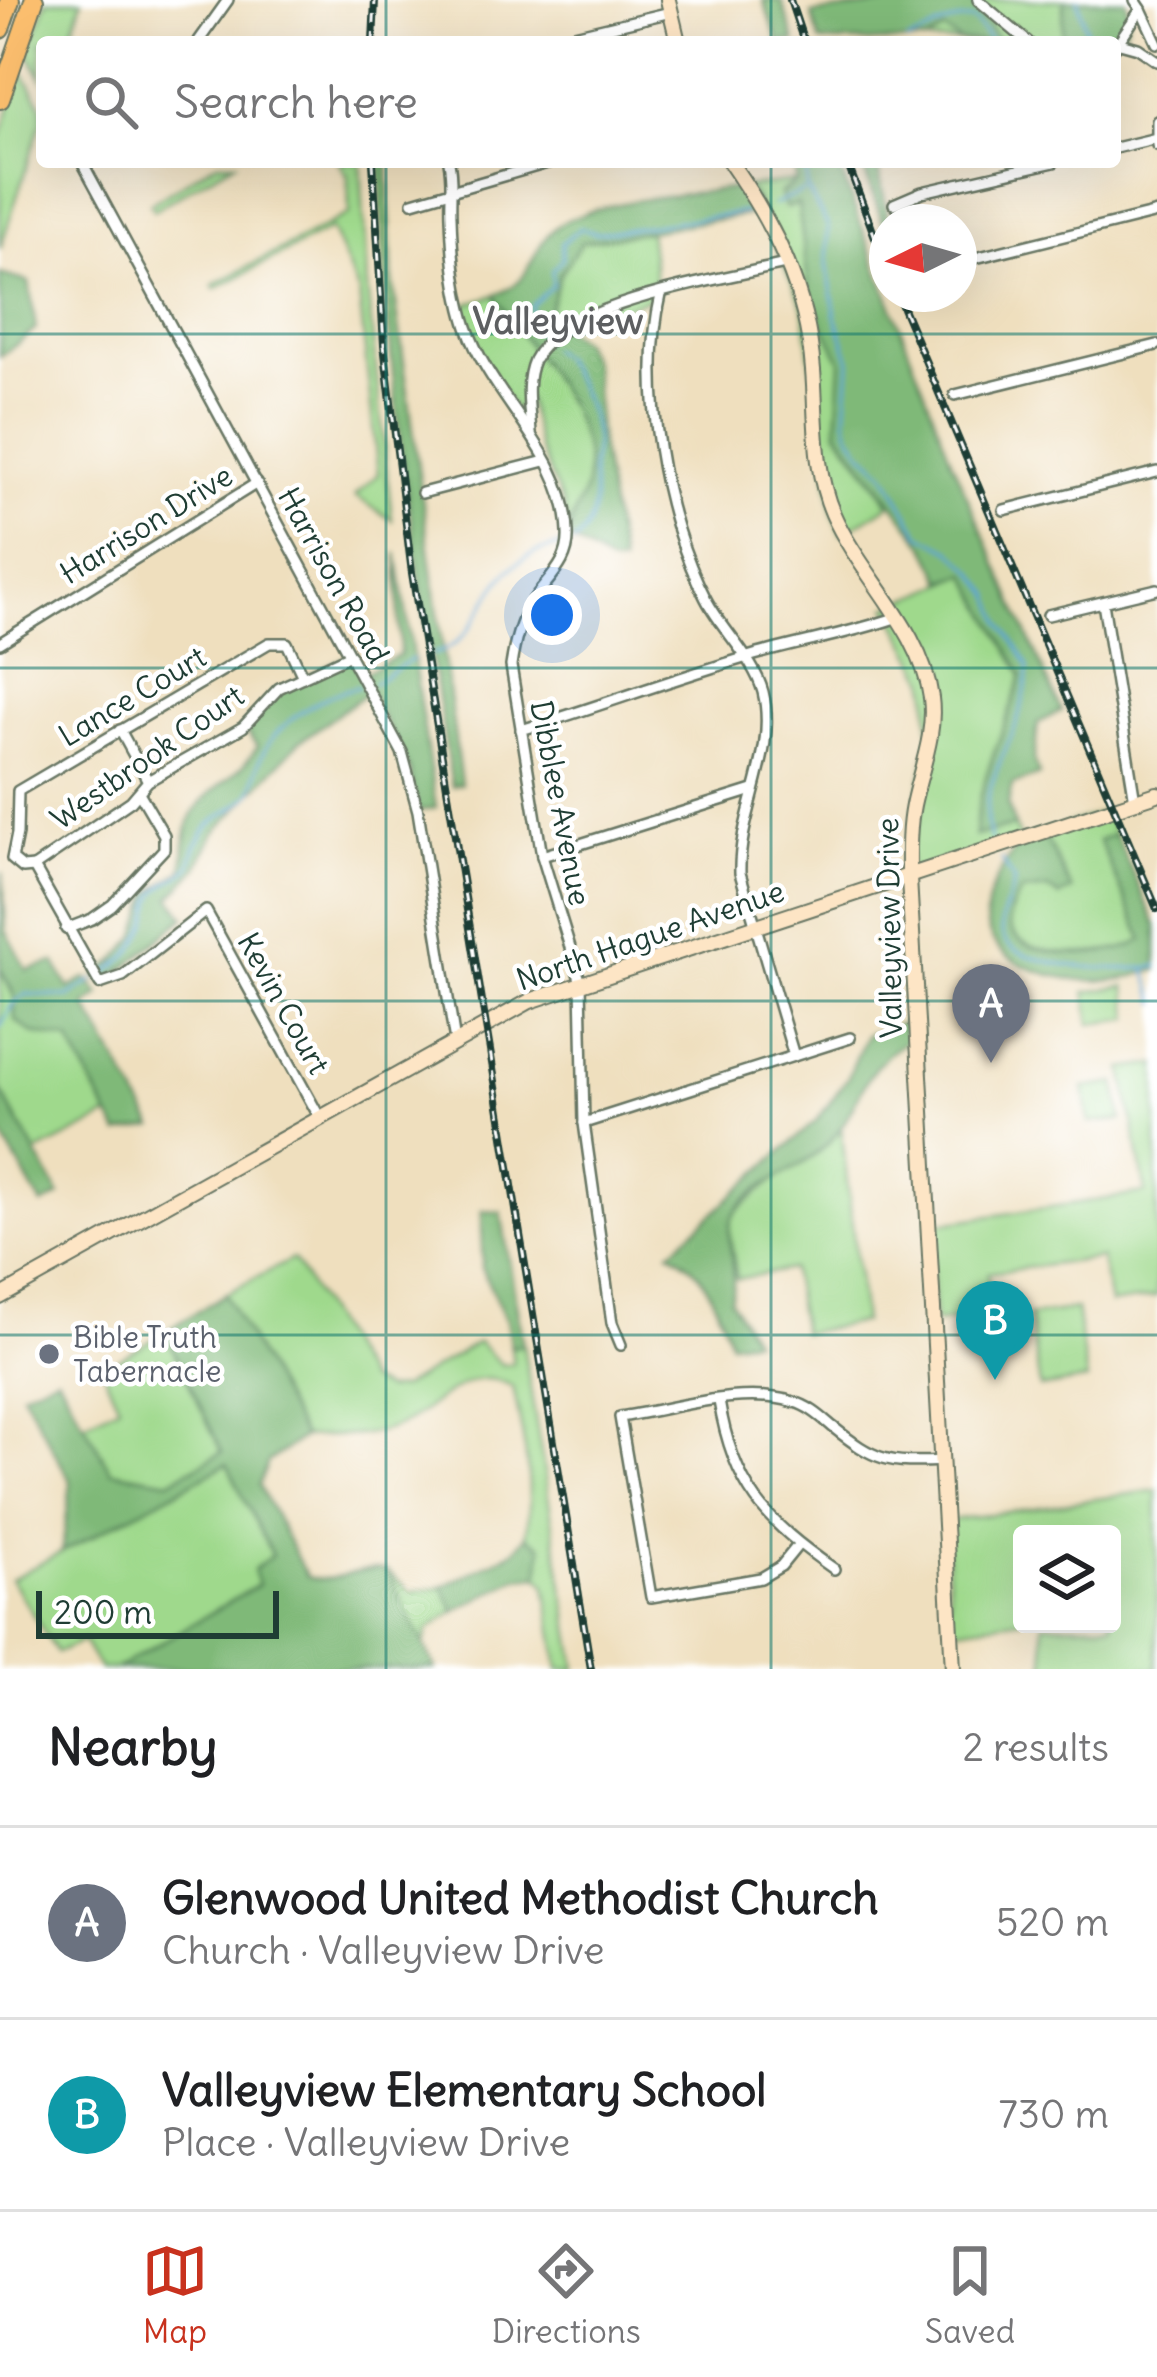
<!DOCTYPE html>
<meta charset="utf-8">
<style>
:root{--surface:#fff;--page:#f2f2f2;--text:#202124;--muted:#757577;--line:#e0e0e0;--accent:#c8321e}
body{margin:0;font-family:Delius,sans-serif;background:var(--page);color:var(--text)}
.controls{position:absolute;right:36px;bottom:36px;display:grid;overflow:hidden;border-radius:12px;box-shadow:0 12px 48px #0002}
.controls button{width:108px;height:108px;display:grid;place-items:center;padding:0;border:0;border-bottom:3px solid var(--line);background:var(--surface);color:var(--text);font:60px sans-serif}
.compass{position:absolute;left:869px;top:204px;width:108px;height:108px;border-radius:50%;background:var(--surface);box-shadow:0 12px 48px #0002;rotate:265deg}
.scale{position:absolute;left:36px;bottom:30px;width:243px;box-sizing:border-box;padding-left:12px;border:6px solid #1f3d34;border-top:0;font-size:33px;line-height:42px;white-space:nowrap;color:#1f3d34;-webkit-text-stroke:9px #fff;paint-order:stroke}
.you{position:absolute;left:552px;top:615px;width:42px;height:42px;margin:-30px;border:9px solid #fff;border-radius:50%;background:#1a73e8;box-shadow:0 0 0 18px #1a73e833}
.badge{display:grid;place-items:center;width:78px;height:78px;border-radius:50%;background:var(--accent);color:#fff;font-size:39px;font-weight:700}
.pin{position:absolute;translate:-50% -99px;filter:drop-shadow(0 3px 6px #0008)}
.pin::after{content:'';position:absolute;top:63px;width:42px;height:36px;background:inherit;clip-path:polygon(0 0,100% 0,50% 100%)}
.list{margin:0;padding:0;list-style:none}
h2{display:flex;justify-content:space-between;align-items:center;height:156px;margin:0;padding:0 48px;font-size:51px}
h2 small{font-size:39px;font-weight:400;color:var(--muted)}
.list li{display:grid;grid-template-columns:78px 1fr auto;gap:36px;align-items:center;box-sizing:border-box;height:192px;padding:0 48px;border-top:3px solid var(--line)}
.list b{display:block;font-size:45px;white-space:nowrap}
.list p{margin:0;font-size:39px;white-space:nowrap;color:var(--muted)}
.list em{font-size:39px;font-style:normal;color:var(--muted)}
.icon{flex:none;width:66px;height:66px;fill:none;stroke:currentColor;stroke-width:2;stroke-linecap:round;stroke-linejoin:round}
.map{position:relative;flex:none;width:1157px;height:1669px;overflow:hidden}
.search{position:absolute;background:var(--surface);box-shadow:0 12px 48px #0002;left:36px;right:36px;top:36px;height:132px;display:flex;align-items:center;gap:30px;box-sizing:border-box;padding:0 42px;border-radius:12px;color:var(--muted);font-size:45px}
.sheet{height:540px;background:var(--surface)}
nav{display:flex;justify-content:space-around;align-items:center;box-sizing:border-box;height:168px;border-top:3px solid var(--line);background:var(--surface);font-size:33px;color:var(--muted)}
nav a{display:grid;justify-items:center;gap:6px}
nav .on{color:var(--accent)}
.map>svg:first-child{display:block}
.green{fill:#9fd98c;stroke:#5f8b60;stroke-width:3}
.forest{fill:#7fb978;stroke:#4f7b56;stroke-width:3}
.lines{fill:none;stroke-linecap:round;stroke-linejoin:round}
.stream{stroke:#5ca4d3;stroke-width:3}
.street-casing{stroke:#687664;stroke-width:14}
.secondary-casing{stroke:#687664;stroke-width:18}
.highway-casing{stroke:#687664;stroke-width:22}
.street{stroke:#fff;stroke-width:9}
.secondary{stroke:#fde5c5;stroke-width:14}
.highway{stroke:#fbbe6e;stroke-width:18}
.rail-casing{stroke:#1f3d34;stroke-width:8}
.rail{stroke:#fff;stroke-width:3;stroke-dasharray:9;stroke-linecap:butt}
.grid{fill:none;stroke:#0f766e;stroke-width:3;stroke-opacity:0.55}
.worship-dot{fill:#6b7280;stroke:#fff;stroke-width:4.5}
.labels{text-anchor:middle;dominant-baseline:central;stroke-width:9;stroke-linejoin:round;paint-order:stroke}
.street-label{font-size:30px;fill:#1f3d34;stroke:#fff}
.worship-label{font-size:30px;fill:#5b616d;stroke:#fff;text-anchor:start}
.quarter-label{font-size:36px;font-weight:bold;fill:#5d5f61;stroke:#fff}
</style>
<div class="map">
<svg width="1157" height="1669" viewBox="0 0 1157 1669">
<rect width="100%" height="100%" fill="#fff"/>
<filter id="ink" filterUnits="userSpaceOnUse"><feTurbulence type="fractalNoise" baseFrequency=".00833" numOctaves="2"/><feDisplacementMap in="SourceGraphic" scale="24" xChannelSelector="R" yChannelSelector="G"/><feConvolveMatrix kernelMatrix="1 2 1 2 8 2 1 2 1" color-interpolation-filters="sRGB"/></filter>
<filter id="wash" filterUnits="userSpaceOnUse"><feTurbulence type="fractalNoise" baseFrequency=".004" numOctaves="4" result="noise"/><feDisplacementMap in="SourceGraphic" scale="48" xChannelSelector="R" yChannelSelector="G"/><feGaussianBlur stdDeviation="2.7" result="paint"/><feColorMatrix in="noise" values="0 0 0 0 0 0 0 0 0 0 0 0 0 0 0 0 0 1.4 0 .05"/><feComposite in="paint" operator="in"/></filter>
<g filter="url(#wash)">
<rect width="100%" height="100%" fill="#efdfbe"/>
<g class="green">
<polygon points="47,0 82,0 69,42 42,42 42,78 28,53"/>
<polygon points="964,0 1106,0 1089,42 926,42 945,29"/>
<polygon points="22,71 42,106 42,120 0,249 0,137"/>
<polygon points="217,162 235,162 154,210 150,204"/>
<polygon points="339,162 361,162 367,287 392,520 355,496 378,474 359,293 331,229 215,289 213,285 349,214 348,177"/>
<polygon points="796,181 802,230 830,334 842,361 837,430 890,504 842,534 833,514 803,306 747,187"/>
<polygon points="649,231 657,296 563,328 554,325 548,314 560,274 582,242"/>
<path d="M495,295C525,349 598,419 586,485C584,500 574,515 568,528L563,505L539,448L527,400L514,410L488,371L461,306Z"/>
<path d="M967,574L1022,675C1006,730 978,777 975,835L1015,826L1020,840L909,878V840L930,737L927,680L888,607Z"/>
<path d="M1104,811L1115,834L1099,841L1143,939C1117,962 965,965 1022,891L1048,889L1059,896L1043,833Z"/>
<polygon points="0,969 32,1033 69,1040 109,1116 36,1153 0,1089"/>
<polygon points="1126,986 1131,1019 1091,1024 1086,992"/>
<polygon points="1157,1064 1157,1297 1110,1304 1101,1258 988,1273 993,1314 935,1323 929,1225 1146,1193 1123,1069"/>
<polygon points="1116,1083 1122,1120 1089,1123 1084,1088"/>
<polygon points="841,1126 863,1322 802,1333 791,1269 737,1279 728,1225 736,1211 782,1174 819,1152"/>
<path d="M293,1259L367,1381L386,1390L401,1388L478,1342L502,1365L513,1364L511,1347L523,1345L577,1669H559L546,1585L539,1576L542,1546L526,1536C535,1486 523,1436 513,1387C468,1360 438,1408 397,1426C370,1438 333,1435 303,1437L225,1294Z"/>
<polygon points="1076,1309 1087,1380 1040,1388 1029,1316"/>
<polygon points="165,1332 222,1452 169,1481 111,1471 84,1423 119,1405 102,1369"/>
<polygon points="228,1464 273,1556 259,1584 116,1669 100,1669 83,1641 57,1653 11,1579"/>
<polygon points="1157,1490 1157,1669 1046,1669 1043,1624 1112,1624 1112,1534 1022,1534 1022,1619 951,1629 945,1521"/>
<polygon points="387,1571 411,1592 442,1587 455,1611 428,1630 423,1647"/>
</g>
<g class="forest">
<polygon points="763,0 781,0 795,42 778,42"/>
<polygon points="926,0 970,0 1000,42 960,42 944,30 926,42 820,42 812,14"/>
<path d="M1064,0H1126C1139,49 1095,42 1062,42Z"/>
<path d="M380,162H388L392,274L461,784L452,786C419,579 383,372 380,162Z"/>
<path d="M794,162H837L952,462L1061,711L1038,723L1034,760L1039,775L1012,785L1008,805L1015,826L975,836C978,778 1006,731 1022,675L967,574L944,581L927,548L837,430L841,361L810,298L798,204L786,208L780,194L796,181Z"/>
<polygon points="861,162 877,162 889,222 887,233"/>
<path d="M747,187L763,212L582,242L560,274L548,314L554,325L581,340L593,365L600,444L621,564L611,565L569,539C568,517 586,499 587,477C589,407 527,352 495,295C535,282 528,251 555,228C589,199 701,193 747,187Z"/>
<polygon points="0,274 29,282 36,329 0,357"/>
<path d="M397,552L436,808L418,811L410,771L369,691L299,742L214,834L197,869L171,897L185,917L119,973L102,982L96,974L115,961L136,937L151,893L183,870C185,851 184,827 195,811C212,785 243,775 257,746L243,727L274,692L350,655L362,674L400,655Z"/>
<path d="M1043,833L1072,890L1059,896L1048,889L1022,892C965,965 1118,962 1143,939L1099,840L1115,834L1157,927V970C1145,972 1133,977 1122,979C1079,986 986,972 986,916C986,888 1007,863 1020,840Z"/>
<polygon points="3,872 6,931 27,970 54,962 69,988 87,978 100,995 86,1006 154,1127 119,1134 69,1040 32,1033 15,1020 14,994 0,968"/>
<path d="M917,1018L918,1035C850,1068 865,1114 819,1152C794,1174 747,1186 732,1218C723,1238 740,1270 730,1299L753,1339L730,1342C718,1308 705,1267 670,1252L818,1119L848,1077L866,1035Z"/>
<polygon points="0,1089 60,1196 42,1205 0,1132"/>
<polygon points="482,1211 501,1212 523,1345 511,1347 506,1320 482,1270"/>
<path d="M225,1294L303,1437L268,1462L259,1485L307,1577C332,1586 360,1564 387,1571L436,1669H116L258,1585L253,1570L272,1555L227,1464L62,1552L71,1482L22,1392L57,1376L111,1471L169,1481L222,1452L165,1332Z"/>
<polygon points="526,1536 542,1546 539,1576 518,1578 455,1611 442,1587 514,1551"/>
</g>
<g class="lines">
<g class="stream">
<polyline points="1078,0 1087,33 1081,42"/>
<path d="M907,42C937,31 939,20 974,20L991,42"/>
<polyline points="806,162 807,187"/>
<path d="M807,189L828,226L827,264L836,317L850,361L846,418L849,431L861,450L885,473L920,534L951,550L973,570L991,594L1002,623L1029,666C1027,685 1023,704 1017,722C1003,761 976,796 991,840"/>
<polyline points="773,205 804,191"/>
<polyline points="543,342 532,321 531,306 553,285 552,270 562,260 562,243 581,228 597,233 746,212"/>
<path d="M550,349C569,359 595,417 595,439C596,448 592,458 592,467C593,497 600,524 572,544"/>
<path d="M433,654C492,640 479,555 563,546"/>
<polyline points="374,683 412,659"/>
<path d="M1002,860L1014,881C1012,900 996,916 1003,936C1013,968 1128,973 1157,966"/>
<polyline points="1146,971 1157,1003"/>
<path d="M102,975C123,963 137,949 146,926C150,917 150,906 154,898C161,883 179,878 190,867C201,817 218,823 251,794C255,782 257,767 262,755C277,722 324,693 358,687"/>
<polyline points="0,1028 12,1005 27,994 68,997 94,980"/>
</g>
</g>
</g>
<g filter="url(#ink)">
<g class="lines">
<g class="street-casing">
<g id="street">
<polyline points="978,0 1028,42"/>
<polyline points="1141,9 1157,43"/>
<polyline points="198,42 228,0"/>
<polyline points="545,42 671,12"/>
<polyline points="1120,43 1138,48 1157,61"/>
<polyline points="1115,47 1141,9 1135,0"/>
<polyline points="1157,121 1157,145"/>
<polyline points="1115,148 1157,138"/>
<polyline points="82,162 402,752 418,811 455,1042"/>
<path d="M449,162C453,181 450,198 451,217C452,253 456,293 467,327C491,399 566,453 568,533C570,565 545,580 530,605C519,624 514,645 511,666L542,856L581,983L584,1123L612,1323L621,1345"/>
<polyline points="413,202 551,162"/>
<polyline points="894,204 922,192 1054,162"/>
<polyline points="959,262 1157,213"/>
<path d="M661,295C640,384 663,518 706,599C722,630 754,659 763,692C778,752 738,813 740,873L794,1056"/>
<polyline points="955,395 1157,345"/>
<path d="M531,434C530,410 524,383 534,360C563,301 727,279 789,263"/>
<polyline points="422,493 545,461"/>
<polyline points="1004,510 1157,472"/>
<polyline points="1103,603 1135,801"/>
<polyline points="1048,615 1157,589"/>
<polyline points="0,643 257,483"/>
<polyline points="120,730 148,781"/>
<path d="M521,730C598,707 674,678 751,656C800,642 848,634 895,618"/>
<polyline points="542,856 753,790"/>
<polyline points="34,867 100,984 123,976 206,911 320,1118"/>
<polyline points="34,867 23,868 12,859 17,834 18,791 269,643 287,643 303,677"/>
<polyline points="34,867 131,801 148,781 243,727 279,688 350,655"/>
<polyline points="66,929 92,919 112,905 164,849 164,835 140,794"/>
<polyline points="584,1123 850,1038"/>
<path d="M719,1401C733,1487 765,1521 834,1569"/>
<path d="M798,1545L781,1566L761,1578L651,1597L620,1417C674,1409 741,1386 794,1402C809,1406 821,1417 833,1427C875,1461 888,1464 942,1461"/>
</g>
</g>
<g class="secondary-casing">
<g id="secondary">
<polyline points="668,0 678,42"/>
<path d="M730,162C775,227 807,290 813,370C817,419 813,468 833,514C860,576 922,629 931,698C936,735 920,770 913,805C908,830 909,854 909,878L953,1669"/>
<polyline points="0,1297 530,1001 1157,794"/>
</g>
</g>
<g class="highway-casing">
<g id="highway">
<polyline points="0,29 10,0"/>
<polyline points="0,99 34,0"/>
</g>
</g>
<use href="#street" class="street"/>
<use href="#secondary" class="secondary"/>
<use href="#highway" class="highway"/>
<g class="rail-casing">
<g id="rail">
<polyline points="790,0 804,42"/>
<polyline points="373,42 375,0"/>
<polyline points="373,162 384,345 412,573 591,1669"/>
<polyline points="847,162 887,269"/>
<polyline points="897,294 1157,909"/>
</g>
</g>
<use href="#rail" class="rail"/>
</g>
</g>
<path class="grid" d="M386,0V42M771,0V42M386,162V1669M771,162V1669M0,334H1157M0,668H1157M0,1001H1157M0,1335H1157"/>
<circle class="worship-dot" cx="49" cy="1354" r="12"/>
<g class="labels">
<g class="street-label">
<text transform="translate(146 524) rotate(-32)">Harrison Drive</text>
<text transform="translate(334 575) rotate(61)">Harrison Road</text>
<text transform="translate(132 696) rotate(-31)">Lance Court</text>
<text transform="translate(147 757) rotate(-35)">Westbrook Court</text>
<text transform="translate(561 803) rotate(79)">Dibblee Avenue</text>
<text transform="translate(889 928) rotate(-91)">Valleyview Drive</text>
<text transform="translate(650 935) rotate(-19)">North Hague Avenue</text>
<text transform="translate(284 1003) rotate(61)">Kevin Court</text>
</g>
<g class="worship-label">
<text x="73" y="1337">Bible Truth<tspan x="73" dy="34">Tabernacle</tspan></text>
</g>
<g class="quarter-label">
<text x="558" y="321">Valleyview</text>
</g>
</g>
</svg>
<div class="controls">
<button><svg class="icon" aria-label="layers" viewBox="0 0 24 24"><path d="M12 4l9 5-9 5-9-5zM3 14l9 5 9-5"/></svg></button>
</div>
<svg class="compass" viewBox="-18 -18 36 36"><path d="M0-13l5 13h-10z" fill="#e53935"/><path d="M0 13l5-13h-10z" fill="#757577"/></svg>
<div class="scale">200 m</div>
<div class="you"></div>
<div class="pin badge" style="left:991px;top:1063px;background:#6b7280">A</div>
<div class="pin badge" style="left:995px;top:1380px;background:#0f9aa8">B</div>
<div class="search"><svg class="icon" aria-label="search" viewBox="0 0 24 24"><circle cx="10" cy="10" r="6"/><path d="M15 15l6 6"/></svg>Search here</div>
</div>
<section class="sheet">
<h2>Nearby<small>2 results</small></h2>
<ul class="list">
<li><span class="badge" style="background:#6b7280">A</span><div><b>Glenwood United Methodist Church</b><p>Church · Valleyview Drive</p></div><em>520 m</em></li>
<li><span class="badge" style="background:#0f9aa8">B</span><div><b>Valleyview Elementary School</b><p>Place · Valleyview Drive</p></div><em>730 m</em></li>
</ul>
</section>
<nav>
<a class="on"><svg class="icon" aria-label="map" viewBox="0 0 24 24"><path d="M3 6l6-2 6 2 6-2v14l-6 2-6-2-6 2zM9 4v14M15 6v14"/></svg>Map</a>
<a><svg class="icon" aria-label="directions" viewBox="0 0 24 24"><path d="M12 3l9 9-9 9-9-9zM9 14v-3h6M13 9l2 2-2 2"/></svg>Directions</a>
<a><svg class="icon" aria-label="saved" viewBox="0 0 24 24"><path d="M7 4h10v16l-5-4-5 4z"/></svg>Saved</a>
</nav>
